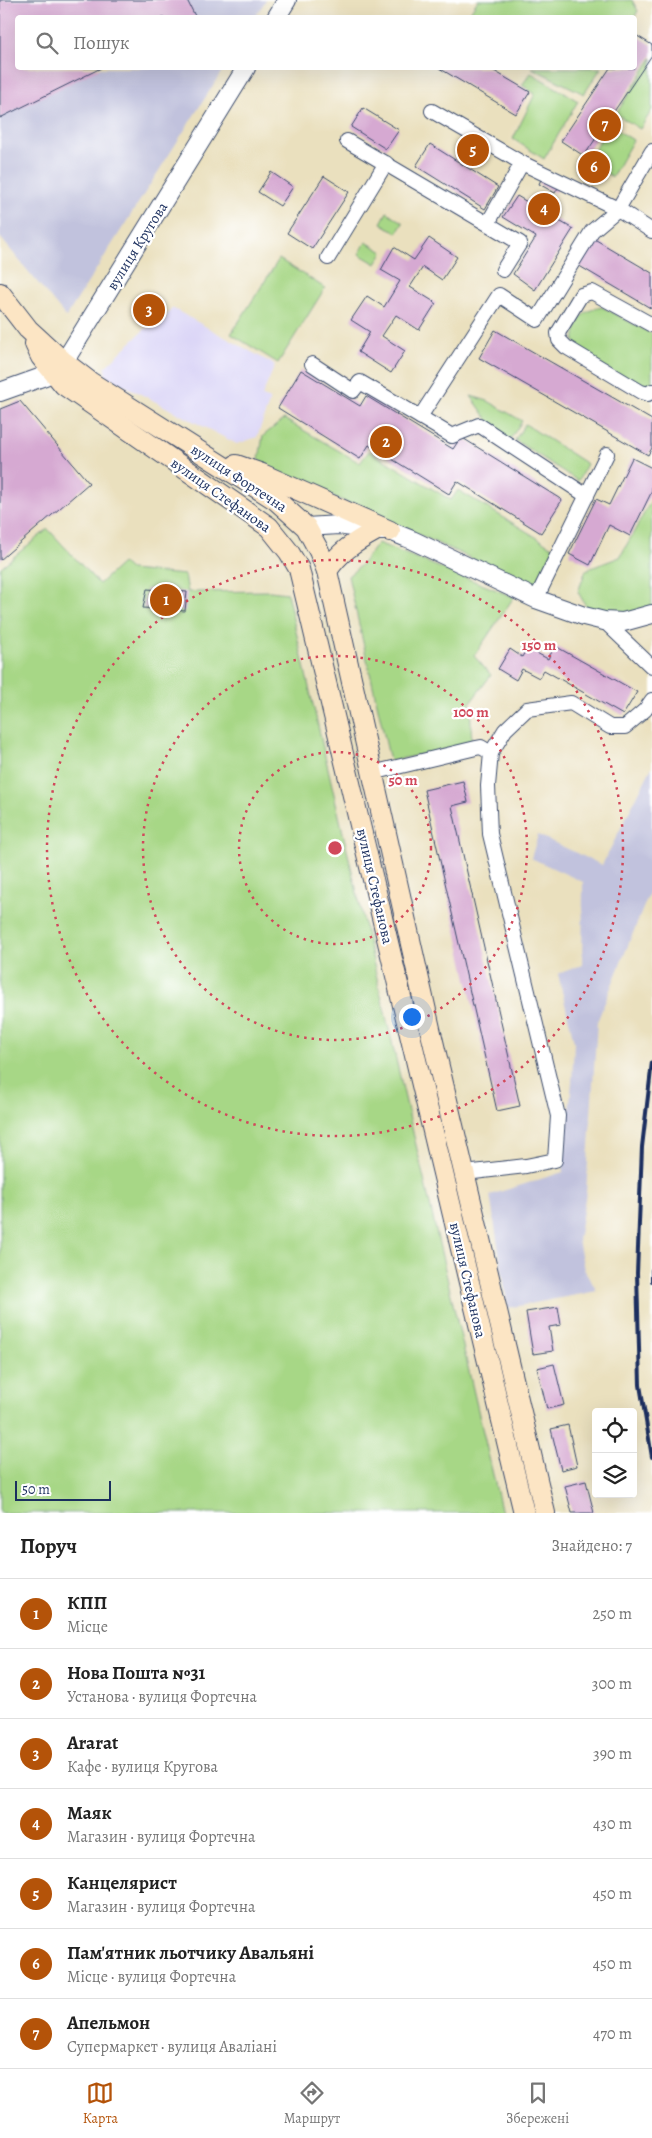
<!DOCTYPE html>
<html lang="uk">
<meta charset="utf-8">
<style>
:root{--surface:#fff;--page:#f6f6f6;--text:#222;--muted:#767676;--line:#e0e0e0;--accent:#b45309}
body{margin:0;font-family:Alegreya,serif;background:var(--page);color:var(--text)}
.controls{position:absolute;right:15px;bottom:15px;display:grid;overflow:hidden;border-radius:5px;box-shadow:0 5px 20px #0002}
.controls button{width:45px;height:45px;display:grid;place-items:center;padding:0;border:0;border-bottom:1px solid var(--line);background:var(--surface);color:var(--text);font:25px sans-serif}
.scale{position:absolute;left:15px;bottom:12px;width:96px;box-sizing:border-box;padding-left:5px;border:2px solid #1b2f5e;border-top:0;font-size:14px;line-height:18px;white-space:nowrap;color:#1b2f5e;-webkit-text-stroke:4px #fff;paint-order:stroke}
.you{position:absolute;left:411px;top:1016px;width:18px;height:18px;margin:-12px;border:4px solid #fff;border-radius:50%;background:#1a73e8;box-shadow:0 0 0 8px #1a73e833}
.badge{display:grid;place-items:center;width:32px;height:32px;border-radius:50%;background:var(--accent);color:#fff;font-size:16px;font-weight:700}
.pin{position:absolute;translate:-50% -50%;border:2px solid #fff;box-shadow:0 1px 5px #0006}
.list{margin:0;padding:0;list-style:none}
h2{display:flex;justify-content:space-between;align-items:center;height:65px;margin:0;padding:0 20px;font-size:21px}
h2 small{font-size:16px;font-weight:400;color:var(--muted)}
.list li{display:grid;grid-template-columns:32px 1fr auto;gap:15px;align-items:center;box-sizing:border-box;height:70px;padding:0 20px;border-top:1px solid var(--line)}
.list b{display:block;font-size:19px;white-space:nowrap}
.list p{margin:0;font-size:16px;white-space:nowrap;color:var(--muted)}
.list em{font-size:16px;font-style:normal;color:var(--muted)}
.icon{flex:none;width:28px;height:28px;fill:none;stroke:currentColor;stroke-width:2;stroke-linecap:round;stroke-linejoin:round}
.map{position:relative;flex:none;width:652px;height:1513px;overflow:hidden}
.search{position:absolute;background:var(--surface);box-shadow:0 5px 20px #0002;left:15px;right:15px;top:15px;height:55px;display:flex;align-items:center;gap:12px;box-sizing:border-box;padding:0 18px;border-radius:5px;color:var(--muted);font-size:19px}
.sheet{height:555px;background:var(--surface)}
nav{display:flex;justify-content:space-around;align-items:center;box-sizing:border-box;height:70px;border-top:1px solid var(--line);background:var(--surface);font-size:14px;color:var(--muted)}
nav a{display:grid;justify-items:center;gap:2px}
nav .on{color:var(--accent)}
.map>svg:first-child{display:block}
.built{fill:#dbd6f7}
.industrial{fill:#c1c2dd}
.green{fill:#a7d786;stroke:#618372}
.building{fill:#d6a9d2}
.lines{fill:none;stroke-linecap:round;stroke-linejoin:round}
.minor-casing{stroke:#3a4a6c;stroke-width:16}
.tertiary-casing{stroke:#3a4a6c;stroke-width:20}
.secondary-casing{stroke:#3a4a6c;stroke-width:22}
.minor{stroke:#fff;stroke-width:14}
.tertiary{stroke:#fff;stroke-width:18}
.secondary{stroke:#fce5c4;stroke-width:20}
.rail{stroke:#1b2f5e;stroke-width:4}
.ring{fill:none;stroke:#d1495b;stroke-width:2.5;stroke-dasharray:2.5 5}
.labels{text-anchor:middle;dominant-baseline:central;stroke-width:4.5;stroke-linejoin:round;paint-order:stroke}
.street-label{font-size:15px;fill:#1b2f5e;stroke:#fff}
.centre{fill:#d1495b;stroke:#fff;stroke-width:2.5}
.ring-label{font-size:15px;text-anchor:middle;font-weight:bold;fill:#d1495b;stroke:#fff;stroke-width:4.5;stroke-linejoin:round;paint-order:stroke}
</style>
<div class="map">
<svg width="652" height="1513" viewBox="0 0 652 1513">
<rect width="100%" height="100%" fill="#fff"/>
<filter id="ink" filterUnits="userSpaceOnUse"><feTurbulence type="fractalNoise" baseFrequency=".02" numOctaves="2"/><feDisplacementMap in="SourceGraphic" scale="10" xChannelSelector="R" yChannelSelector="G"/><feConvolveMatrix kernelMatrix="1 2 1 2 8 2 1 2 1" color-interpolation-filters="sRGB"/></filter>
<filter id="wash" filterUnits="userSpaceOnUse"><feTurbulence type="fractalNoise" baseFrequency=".0096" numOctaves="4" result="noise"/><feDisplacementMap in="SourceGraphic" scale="20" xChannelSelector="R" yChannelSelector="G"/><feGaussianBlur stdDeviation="1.12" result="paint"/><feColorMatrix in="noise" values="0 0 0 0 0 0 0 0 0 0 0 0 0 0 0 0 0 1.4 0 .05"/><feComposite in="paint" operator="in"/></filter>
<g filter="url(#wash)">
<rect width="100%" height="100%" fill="#eae0be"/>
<polygon class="built" points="172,308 275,365 262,396 270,400 257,437 237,444 106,376 105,367 146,328 163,322"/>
<g class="industrial">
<polygon points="0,0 266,0 255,17 18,18 18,68 224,68 66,317 0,237"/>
<polygon points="652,767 652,886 597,1022 586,1193 578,1240 584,1269 597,1291 508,1308 490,1195 563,1172 572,1082 574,1042 558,974 582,965 583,882 531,858 538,835 602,865"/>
</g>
<g class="green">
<polygon points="478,0 632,0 638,11 634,18 467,17"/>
<polygon points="652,58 652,110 640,129 616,114"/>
<polygon points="532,68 601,68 584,94"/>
<polygon points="531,73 578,101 544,159 513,139 535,94 522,85"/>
<polygon points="609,125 633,140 612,177 588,161"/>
<polygon points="387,212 403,223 397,233 381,223"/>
<polygon points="366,242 383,252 376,264 359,254"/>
<polygon points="279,259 325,288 278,363 231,334"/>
<path d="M602,307L652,334V384L648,387H636L588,357L574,341C578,319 579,312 602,307Z"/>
<polygon points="471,396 488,401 522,421 507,444 503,441"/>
<polygon points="284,419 360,463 369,451 451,500 458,490 554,548 535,587 263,465 259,459 263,436"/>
<polygon points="525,424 587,464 578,481 515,440"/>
<polygon points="652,499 652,606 625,617 588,610 578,592 586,570 620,557"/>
<polygon points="48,529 99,584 122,563 130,570 185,575 188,592 270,591 287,593 502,1513 0,1513 0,568"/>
<polygon points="378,543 514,597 474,656 491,675 470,703 472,744 390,761 348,576 360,566"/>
</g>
<g id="blocks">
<g class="building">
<polygon points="0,0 187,0 196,18 18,18 18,68 101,68 0,118"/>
<polygon points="634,34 652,45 652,55 584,156 561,141 610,68 634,68"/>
<polygon points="439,68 489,68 530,92 516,114"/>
<polygon points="363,108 399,130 386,149 351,127"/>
<polygon points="430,144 498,187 485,209 416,166"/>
<polygon points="271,172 293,187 280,206 258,192"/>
<polygon points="324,176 349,192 312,249 287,233"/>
<polygon points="542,177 559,186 555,193 539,184"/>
<polygon points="517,196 573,229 535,290 513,274 536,237 503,217"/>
<polygon points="591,237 652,273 652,309 576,264"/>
<polygon points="429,238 457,257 442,280 423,267 410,287 436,303 419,330 396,315 382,336 405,351 391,373 358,352 370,332 351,320 367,296 384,307 400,281 381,270 394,247 414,260"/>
<polygon points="154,296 162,317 144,324 136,303"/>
<polygon points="495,330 652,420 652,448 648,455 479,358"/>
<polygon points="301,370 360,406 366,396 453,449 461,437 562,500 541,533 457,481 449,494 369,445 360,459 278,408"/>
<polygon points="20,401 89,483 0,560 0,409"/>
<polygon points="632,458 652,468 652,491 630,536 609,525 590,565 569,554 596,499 609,505"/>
<polygon points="147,589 187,592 185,611 143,608"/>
<polygon points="555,646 637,692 623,715 544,670 539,678 522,669 516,680 498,669 510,649 522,657 527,648 548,659"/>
<polygon points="463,781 468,802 452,806 520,1106 497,1111 424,790"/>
<polygon points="558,1307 561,1325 549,1327 553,1351 533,1354 526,1312"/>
<polygon points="554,1364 564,1405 547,1409 537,1368"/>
<polygon points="568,1425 577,1466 561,1470 551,1429"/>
<polygon points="586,1481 594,1513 572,1513 565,1486"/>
</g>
</g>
</g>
<g filter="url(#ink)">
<use href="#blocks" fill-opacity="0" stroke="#3a4a6c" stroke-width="1"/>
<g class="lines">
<g class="minor-casing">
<g id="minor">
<polyline points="432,111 522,163 618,209 652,231"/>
<polyline points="347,141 520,243 503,270"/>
<polyline points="488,223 522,163"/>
<polyline points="328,258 386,163"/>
<polyline points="652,325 592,292 581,295 558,333 559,340 566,347 641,392 648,394 652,391"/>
<polyline points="312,364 353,391 360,382 420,417 499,295 537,320 592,231 618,209 652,151"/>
<polyline points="420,417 452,436 479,425 587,496"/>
<polyline points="536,599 607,454"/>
<polyline points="604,621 652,667"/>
<polyline points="372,773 476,748 481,747 491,753"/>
<polyline points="465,1173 526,1166 555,1160 558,1116 490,834 488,786 491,753 505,730 527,709 571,703 610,727 625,727 645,710 652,700"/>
</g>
</g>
<g class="tertiary-casing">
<g id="tertiary">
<polyline points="276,18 287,0"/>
<polyline points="0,392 45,376 64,362 246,68"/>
<polyline points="306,527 339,525 375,531 390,531 412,540 536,599 584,616 604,621 623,622 652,614"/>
</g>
</g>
<g class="secondary-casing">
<g id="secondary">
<polyline points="0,293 28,329 64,362 90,382 276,500 306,527 319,551 327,571 431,1033 545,1513"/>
<polyline points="35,344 41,357 64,385 269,527 289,552 299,569 524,1513"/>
<polyline points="236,465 262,474 390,531"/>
<path d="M327,571C339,552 355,542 375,531"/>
</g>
</g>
<use href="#minor" class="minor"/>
<use href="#tertiary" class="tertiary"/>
<use href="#secondary" class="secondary"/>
<g class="rail">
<polyline points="652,1062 642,1147 637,1273 640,1385 652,1457"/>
<polyline points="652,1270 652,1281"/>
</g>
</g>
</g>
<g class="ring">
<circle cx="335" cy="848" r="96"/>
<circle cx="335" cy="848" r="192"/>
<circle cx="335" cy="848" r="288"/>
</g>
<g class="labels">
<g class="street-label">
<text transform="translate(137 246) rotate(-58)">вулиця Кругова</text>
<text transform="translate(239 478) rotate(33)">вулиця Фортечна</text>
<text transform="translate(221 495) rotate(35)">вулиця Стефанова</text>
<text transform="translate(375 886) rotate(77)">вулиця Стефанова</text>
<text transform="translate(468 1280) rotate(77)">вулиця Стефанова</text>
</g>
</g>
<circle cx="335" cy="848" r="8" class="centre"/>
<g class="ring-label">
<text x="539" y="650">150 m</text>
<text x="471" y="717">100 m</text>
<text x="403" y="785">50 m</text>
</g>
</svg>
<div class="controls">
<button><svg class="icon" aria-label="locate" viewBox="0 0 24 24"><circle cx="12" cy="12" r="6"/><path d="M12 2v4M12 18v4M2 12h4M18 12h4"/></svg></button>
<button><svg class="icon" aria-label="layers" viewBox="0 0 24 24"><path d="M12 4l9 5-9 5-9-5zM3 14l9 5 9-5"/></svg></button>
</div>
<div class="scale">50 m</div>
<div class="you"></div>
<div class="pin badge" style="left:166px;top:600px">1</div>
<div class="pin badge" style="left:386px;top:442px">2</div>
<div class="pin badge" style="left:149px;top:310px">3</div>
<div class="pin badge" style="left:544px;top:209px">4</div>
<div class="pin badge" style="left:473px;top:150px">5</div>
<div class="pin badge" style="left:594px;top:167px">6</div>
<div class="pin badge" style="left:605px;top:125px">7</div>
<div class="search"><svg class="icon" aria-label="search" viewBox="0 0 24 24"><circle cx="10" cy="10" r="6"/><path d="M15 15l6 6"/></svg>Пошук</div>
</div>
<section class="sheet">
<h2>Поруч<small>Знайдено: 7</small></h2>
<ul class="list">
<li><span class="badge">1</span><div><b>КПП</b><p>Місце</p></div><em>250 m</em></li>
<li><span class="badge">2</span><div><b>Нова Пошта №31</b><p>Установа · вулиця Фортечна</p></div><em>300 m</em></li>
<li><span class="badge">3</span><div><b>Ararat</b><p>Кафе · вулиця Кругова</p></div><em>390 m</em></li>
<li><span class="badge">4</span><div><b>Маяк</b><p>Магазин · вулиця Фортечна</p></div><em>430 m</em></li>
<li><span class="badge">5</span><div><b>Канцелярист</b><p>Магазин · вулиця Фортечна</p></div><em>450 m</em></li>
<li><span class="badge">6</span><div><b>Пам'ятник льотчику Авальяні</b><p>Місце · вулиця Фортечна</p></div><em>450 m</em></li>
<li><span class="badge">7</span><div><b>Апельмон</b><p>Супермаркет · вулиця Аваліані</p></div><em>470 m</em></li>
</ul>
</section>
<nav>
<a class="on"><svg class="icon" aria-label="map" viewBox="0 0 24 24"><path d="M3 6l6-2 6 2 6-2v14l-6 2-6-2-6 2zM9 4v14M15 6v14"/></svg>Карта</a>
<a><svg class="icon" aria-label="directions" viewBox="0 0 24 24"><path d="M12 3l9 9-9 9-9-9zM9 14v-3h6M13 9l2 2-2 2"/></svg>Маршрут</a>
<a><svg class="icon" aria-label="saved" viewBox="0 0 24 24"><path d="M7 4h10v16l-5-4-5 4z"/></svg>Збережені</a>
</nav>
